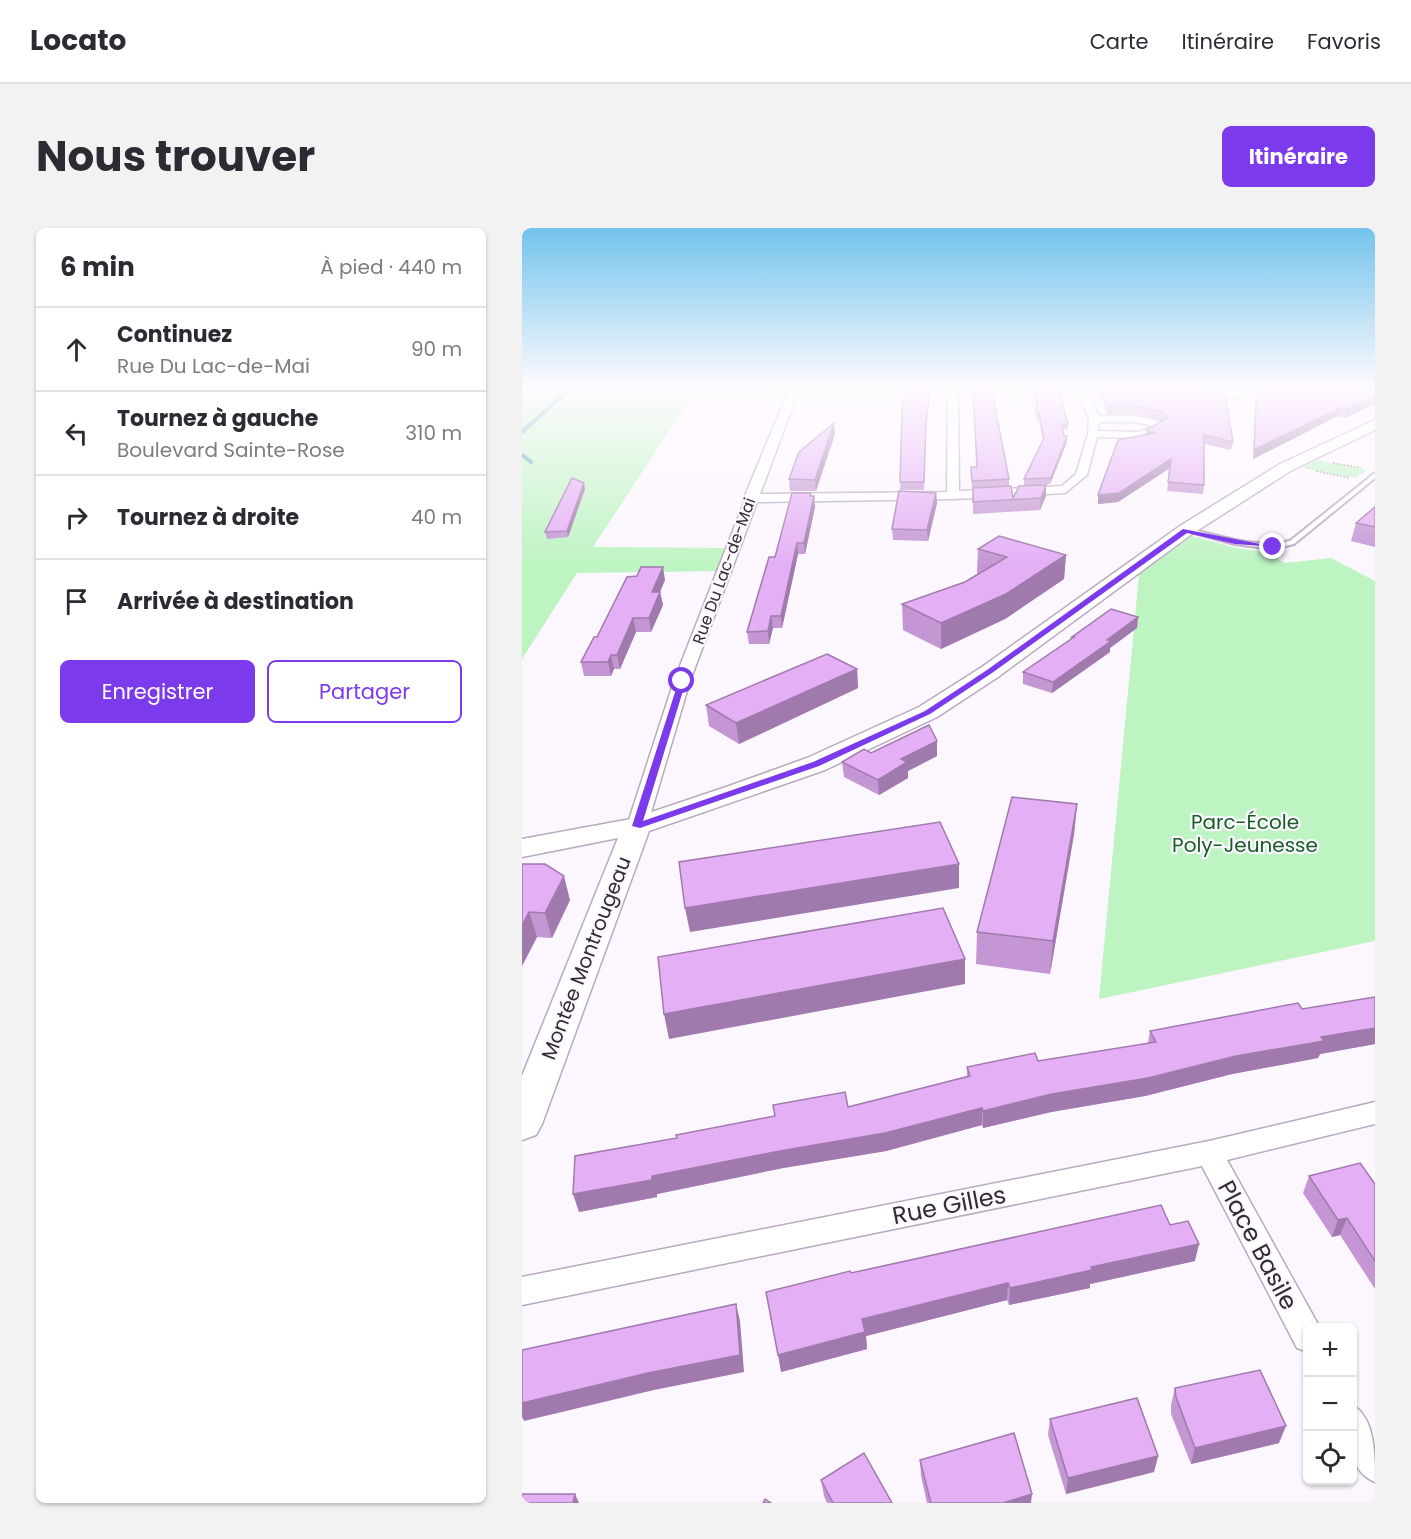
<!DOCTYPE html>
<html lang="fr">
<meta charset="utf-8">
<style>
:root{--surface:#fff;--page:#f2f2f3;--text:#2b2b33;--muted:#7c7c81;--line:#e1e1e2;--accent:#7c3aed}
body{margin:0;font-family:Poppins,sans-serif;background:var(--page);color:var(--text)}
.controls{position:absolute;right:18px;bottom:18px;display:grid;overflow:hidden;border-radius:9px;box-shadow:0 2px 4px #0004}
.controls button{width:54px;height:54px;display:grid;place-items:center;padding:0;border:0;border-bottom:2px solid var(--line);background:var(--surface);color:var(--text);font:30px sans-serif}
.stop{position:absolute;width:18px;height:18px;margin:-14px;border:4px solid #7c3aed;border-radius:50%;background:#fff}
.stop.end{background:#7c3aed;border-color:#fff;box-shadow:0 2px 6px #0008}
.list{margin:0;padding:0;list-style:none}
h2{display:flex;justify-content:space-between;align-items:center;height:78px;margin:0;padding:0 24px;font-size:26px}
h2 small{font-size:20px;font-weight:400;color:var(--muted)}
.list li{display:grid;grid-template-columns:39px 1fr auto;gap:18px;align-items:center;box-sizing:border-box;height:84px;padding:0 24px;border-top:2px solid var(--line)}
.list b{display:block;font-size:22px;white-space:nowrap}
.list p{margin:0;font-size:20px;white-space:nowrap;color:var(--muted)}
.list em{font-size:20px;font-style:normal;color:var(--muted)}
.actions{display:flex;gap:12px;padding:18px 24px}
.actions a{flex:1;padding:14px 0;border:2px solid var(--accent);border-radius:9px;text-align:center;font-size:21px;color:var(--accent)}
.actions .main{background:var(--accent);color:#fff}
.icon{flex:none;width:33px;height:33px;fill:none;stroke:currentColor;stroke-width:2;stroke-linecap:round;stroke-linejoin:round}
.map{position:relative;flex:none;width:853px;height:1275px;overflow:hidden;border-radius:9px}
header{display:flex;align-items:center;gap:36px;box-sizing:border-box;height:84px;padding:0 30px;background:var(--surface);border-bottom:2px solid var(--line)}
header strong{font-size:28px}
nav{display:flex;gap:33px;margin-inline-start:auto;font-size:21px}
.intro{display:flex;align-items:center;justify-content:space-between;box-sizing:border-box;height:144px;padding:0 36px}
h1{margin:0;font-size:42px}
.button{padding:15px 27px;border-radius:9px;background:var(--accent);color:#fff;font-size:21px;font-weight:700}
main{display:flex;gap:36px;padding:0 36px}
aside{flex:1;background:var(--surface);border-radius:9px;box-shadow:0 2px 4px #0004}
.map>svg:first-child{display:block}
.green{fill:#bef4c2}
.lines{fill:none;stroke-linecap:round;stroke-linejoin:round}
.stream{stroke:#55a6b9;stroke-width:4}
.lane-casing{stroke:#b8aabd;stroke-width:4}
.street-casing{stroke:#b8aabd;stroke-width:3}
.secondary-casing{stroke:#b8aabd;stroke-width:3}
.path{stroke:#979199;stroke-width:1.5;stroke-dasharray:2 1.5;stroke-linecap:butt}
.lane{fill:#fff;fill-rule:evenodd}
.street{fill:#fff;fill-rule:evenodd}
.secondary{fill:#fff;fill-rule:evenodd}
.wall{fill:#c496d3}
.shaded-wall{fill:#a07aac}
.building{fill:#e4aff5;stroke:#a07aac;stroke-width:1.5}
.route{fill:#7c3aed}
.labels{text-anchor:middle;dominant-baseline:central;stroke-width:4.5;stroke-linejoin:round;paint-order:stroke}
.far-street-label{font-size:16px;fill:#312b32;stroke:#fcf6fe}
.park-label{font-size:20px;fill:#145d25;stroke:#fcf6fe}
.street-label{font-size:20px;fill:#312b32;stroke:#fcf6fe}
.near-street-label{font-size:24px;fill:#312b32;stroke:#fcf6fe}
</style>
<header>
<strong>Locato</strong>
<nav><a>Carte</a><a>Itinéraire</a><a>Favoris</a></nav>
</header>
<div class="intro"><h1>Nous trouver</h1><a class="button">Itinéraire</a></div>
<main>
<aside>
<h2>6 min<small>À pied · 440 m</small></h2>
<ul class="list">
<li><svg class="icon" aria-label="ahead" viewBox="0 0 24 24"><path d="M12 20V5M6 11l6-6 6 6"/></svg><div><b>Continuez</b><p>Rue Du Lac-de-Mai</p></div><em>90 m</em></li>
<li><svg class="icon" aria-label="left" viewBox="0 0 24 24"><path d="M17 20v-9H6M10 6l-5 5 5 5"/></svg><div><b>Tournez à gauche</b><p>Boulevard Sainte-Rose</p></div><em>310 m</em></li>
<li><svg class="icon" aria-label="right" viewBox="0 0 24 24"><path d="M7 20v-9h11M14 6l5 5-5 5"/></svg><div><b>Tournez à droite</b></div><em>40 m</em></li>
<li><svg class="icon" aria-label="arrive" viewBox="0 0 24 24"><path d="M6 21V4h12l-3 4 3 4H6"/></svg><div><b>Arrivée à destination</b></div></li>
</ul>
<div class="actions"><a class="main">Enregistrer</a><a>Partager</a></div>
</aside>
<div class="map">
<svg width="853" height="1275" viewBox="0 0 853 1275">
<rect width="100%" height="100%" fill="#fcf6fe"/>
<g class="green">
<polygon points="0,159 176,159 71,319 211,320 203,343 55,345 0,431"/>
<polygon points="795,232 845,242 834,250 780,240"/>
<polygon points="670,308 714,320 743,324 763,335 809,330 853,353 853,713 577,771 617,347"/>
</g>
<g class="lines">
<g class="stream">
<polyline points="0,204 50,159"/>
<polyline points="0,227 9,234"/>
</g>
<g class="lane-casing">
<path id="lane" d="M853,245V250L772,316L751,321L713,316L661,302L664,300C698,308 733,321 768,313Z"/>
</g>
<g class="street-casing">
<g id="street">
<path d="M268,159H278L238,266L425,264L426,159H436L437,263L540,258L554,246L566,206L567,191L554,159H564L576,188H614L640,194L642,199L619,210L575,209L565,247L543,265L431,271L235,274L168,453L125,598L122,602H108L105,598L152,453L223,272L222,270ZM577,194H614L631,198L617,204L576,203Z"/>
<path d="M675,159H685L686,163L716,164L715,159H725L726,167C714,175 692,170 679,167Z"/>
<polygon points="853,874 853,896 705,932 798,1100 786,1100 786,1124 775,1120 680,938 0,1077 0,1049 687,913"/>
<path d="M830,1177C853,1189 853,1226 853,1254C822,1241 830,1205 830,1177Z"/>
</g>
</g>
<g class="secondary-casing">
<polygon id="secondary" points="853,192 853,202 770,242 670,306 476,449 415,489 303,542 127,603 20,896 14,907 0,912 0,848 96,610 0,629 0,611 109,591 207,558 285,530 397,479 460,439 658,298 758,236"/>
</g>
<g class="path">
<polyline points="811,235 839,240"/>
<polyline points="794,243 828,250"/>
</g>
<use href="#lane" class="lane"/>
<use href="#street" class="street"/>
<use href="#secondary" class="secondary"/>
</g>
<g class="wall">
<polygon points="384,159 409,159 404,202 402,262 378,262"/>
<polygon points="450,159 487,251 487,258 450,260 449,239 455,239"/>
<polygon points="509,159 536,159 546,196 545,202 541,201 542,208 545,214 528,256 502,258 502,251 521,212 516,191 514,191 515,171 511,170"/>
<polygon points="575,159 678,159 711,214 709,222 682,216 682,257 681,266 645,263 648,240 596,274 576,276 624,207 624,202 641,193 615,186 585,186"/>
<polygon points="687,159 700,159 700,161 688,161"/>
<polygon points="734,159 853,159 853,176 823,190 816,188 731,231"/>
<polygon points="313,206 294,263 268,263 267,251"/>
<polygon points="451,260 491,270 524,268 518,282 451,286"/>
<polygon points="63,261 46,309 25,311 23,304"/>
<polygon points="414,265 415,275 406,313 371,312 370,301"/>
<polygon points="289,268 292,268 293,279 283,326 276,326 260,400 251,400 247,416 227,416 225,404 253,329"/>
<polygon points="853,279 853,319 829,313 834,295"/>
<polygon points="456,321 544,327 542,351 483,391 419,421 381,402 380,376 443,354 457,346 455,345"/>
<polygon points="143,352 138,364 141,377 129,404 114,404 98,441 92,441 89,448 62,448 59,434 75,409"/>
<polygon points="616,389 615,400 588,420 588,424 530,465 501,456 501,444 549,411 550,409"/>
<polygon points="335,441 336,460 217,516 187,498 184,477"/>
<polygon points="349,525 415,528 386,543 386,550 357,567 322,549 320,534"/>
<polygon points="555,576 552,606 528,746 454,736 455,704"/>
<polygon points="0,636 48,672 30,710 15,709 0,738"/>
<polygon points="853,769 853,816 798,826 796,830 710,846 623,868 529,884 461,900 460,897 364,923 261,940 135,966 135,969 57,984 326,879 445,848 445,839 516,833 626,815 628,803 780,781"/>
<polygon points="787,948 853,956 853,1061 818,1007 810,1009 781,965"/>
<polygon points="648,997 673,1033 568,1056 568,1060 487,1077 485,1072 344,1108 345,1121 259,1144 329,1045"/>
<polygon points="653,1160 757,1215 669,1236 649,1186 649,1177"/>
<polygon points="528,1191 636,1228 632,1244 544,1266 526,1207"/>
<polygon points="398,1232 509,1275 405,1275 399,1248"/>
<polygon points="299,1252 370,1275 305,1275 302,1268"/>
</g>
<g class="shaded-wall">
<polygon points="408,159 409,159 404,202 402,262 404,195"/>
<polygon points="853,168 853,176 823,190 824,181"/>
<polygon points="818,180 816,188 731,231 732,222"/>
<polygon points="312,195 313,206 294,263 293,252"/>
<polygon points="545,208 545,214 528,256 529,250"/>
<polygon points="649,231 648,240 596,274 576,276 576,267"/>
<polygon points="62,255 63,261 46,309 45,303"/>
<polygon points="524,257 524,268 518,282 519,270"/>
<polygon points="414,265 415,275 406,313 405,302"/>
<polygon points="292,268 293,279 283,326 282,315"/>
<polygon points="275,315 276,326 260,400 259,388"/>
<polygon points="544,327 542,351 483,391 419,421 419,395"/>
<polygon points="141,339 143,352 132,377 130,364"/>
<polygon points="138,364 141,377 129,404 127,390"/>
<polygon points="249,388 251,400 247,416 246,403"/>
<polygon points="616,389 615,400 588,420 588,424 530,465 531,454"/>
<polygon points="111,390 114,404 98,441 95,427"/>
<polygon points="89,427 92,441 89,448 86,434"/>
<polygon points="335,441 336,460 217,516 214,495"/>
<polygon points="415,513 415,528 386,543 386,550 357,567 356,552 379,531"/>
<polygon points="555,576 552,606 528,746 531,713"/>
<polygon points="437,636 437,660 168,704 163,680"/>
<polygon points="42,648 48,672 30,710 23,685"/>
<polygon points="7,684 15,709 0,738 0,698"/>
<polygon points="443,731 443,756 147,811 142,786"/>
<polygon points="853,800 853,816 798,826 796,830 710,846 623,868 529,884 461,900 461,883 530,866 714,828 799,809"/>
<polygon points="460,880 460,897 364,923 261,940 135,966 135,969 57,984 51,966 130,948"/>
<polygon points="825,990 818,1007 810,1009 816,992"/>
<polygon points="677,1016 673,1033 568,1056 568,1060 487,1077 488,1060 569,1039"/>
<polygon points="486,1055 485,1072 344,1108 345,1121 259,1144 256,1127 340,1091"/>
<polygon points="214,1076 218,1093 222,1144 132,1162 2,1193 0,1189 0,1175"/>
<polygon points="764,1198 757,1215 669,1236 673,1220"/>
<polygon points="636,1228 632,1244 544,1266 546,1250"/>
<polygon points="53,1266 57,1275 51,1275"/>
<polygon points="510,1266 509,1275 481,1275"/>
</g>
<g class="building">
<polygon points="384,159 408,159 404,195 402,254 378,254 380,182"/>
<polygon points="451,159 471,159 472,174 487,251 450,253 449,239 455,239"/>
<polygon points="510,159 536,159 546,196 540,196 542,208 545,208 529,250 502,251 522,210 517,185 514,185 515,165 511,165"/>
<polygon points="578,159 678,159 680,162 703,166 711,214 682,207 682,257 646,254 649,231 597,265 576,267 596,212 632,205 624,202 645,190 641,184 615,178 585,178"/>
<polygon points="735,159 853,159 853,168 824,181 818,180 732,222"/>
<polygon points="312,195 293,252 267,251 277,224"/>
<polygon points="50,250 62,255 45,303 23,304"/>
<polygon points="524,257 519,270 451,274 451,260 489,258 491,270 497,258"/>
<polygon points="377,263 414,265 405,302 370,301"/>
<polygon points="270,265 289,265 288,268 292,268 282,315 275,315 259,388 249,388 246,403 225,404 247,329 253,329"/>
<polygon points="853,279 853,299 834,295"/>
<polygon points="477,308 544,327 484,366 419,395 380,376 443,354 485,329 456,321"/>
<polygon points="119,339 141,339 130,364 138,364 127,390 111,390 95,427 89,427 86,434 59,434 72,409 75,409 105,349 115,348"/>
<polygon points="589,381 616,389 585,412 589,413 531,454 501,444 552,409 550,409"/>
<polygon points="305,426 335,441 214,495 184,477"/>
<polygon points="407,497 415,513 379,531 385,534 356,552 320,534 342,521 349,525"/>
<polygon points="490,569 555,576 531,713 455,704"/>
<polygon points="418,594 437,636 163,680 157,634"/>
<polygon points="0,636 23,636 42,648 23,685 7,684 0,698"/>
<polygon points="421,680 443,731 142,786 136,729"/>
<polygon points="853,769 853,800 799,809 802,813 714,828 626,850 530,866 461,883 460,880 363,905 258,923 130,948 130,952 51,966 53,928 155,910 154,907 253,888 251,877 323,864 326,879 448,848 445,839 513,825 516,833 634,814 628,803 776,775 780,781"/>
<polygon points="838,935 853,956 853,1033 825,990 816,992 787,948"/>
<polygon points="639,977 648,997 666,993 677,1016 569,1039 570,1042 488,1060 486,1055 340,1091 343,1104 256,1127 244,1064 328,1043 329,1045"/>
<polygon points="214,1076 218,1127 126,1145 0,1175 0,1122"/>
<polygon points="738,1142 764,1198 673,1220 654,1169 653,1160"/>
<polygon points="615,1170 636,1228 546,1250 528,1191"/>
<polygon points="492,1205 510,1266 481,1275 409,1275 398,1232"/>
<polygon points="342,1225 370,1275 311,1275 299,1252"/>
<polygon points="0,1266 53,1266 51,1275 0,1275"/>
<polygon points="243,1271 249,1275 241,1275"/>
</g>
<linearGradient id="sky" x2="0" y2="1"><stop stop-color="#73c3ec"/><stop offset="0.47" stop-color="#fefbff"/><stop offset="1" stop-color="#fefbff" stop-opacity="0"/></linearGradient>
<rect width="853" height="338" fill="url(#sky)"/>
<polygon class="route" points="661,301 754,319 713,316 665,305 470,445 408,486 297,538 118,600 110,598 157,452 164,453 121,593 291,534 403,483 465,442"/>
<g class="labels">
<g class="far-street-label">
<text transform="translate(202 343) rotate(-70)">Rue Du Lac-de-Mai</text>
</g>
<g class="park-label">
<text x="723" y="594">Parc-École<tspan x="723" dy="23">Poly-Jeunesse</tspan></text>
</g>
<g class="street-label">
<text transform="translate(64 730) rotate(-69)">Montée Montrougeau</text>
</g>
<g class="near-street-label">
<text transform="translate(427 977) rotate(-11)">Rue Gilles</text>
<text transform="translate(736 1017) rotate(62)">Place Basile</text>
</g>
</g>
</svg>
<div class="controls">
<button>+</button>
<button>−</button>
<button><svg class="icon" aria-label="locate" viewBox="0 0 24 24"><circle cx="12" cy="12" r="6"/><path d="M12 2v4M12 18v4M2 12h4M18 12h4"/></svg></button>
</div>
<div class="stop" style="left:160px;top:453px"></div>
<div class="stop end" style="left:751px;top:319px"></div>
</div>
</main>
